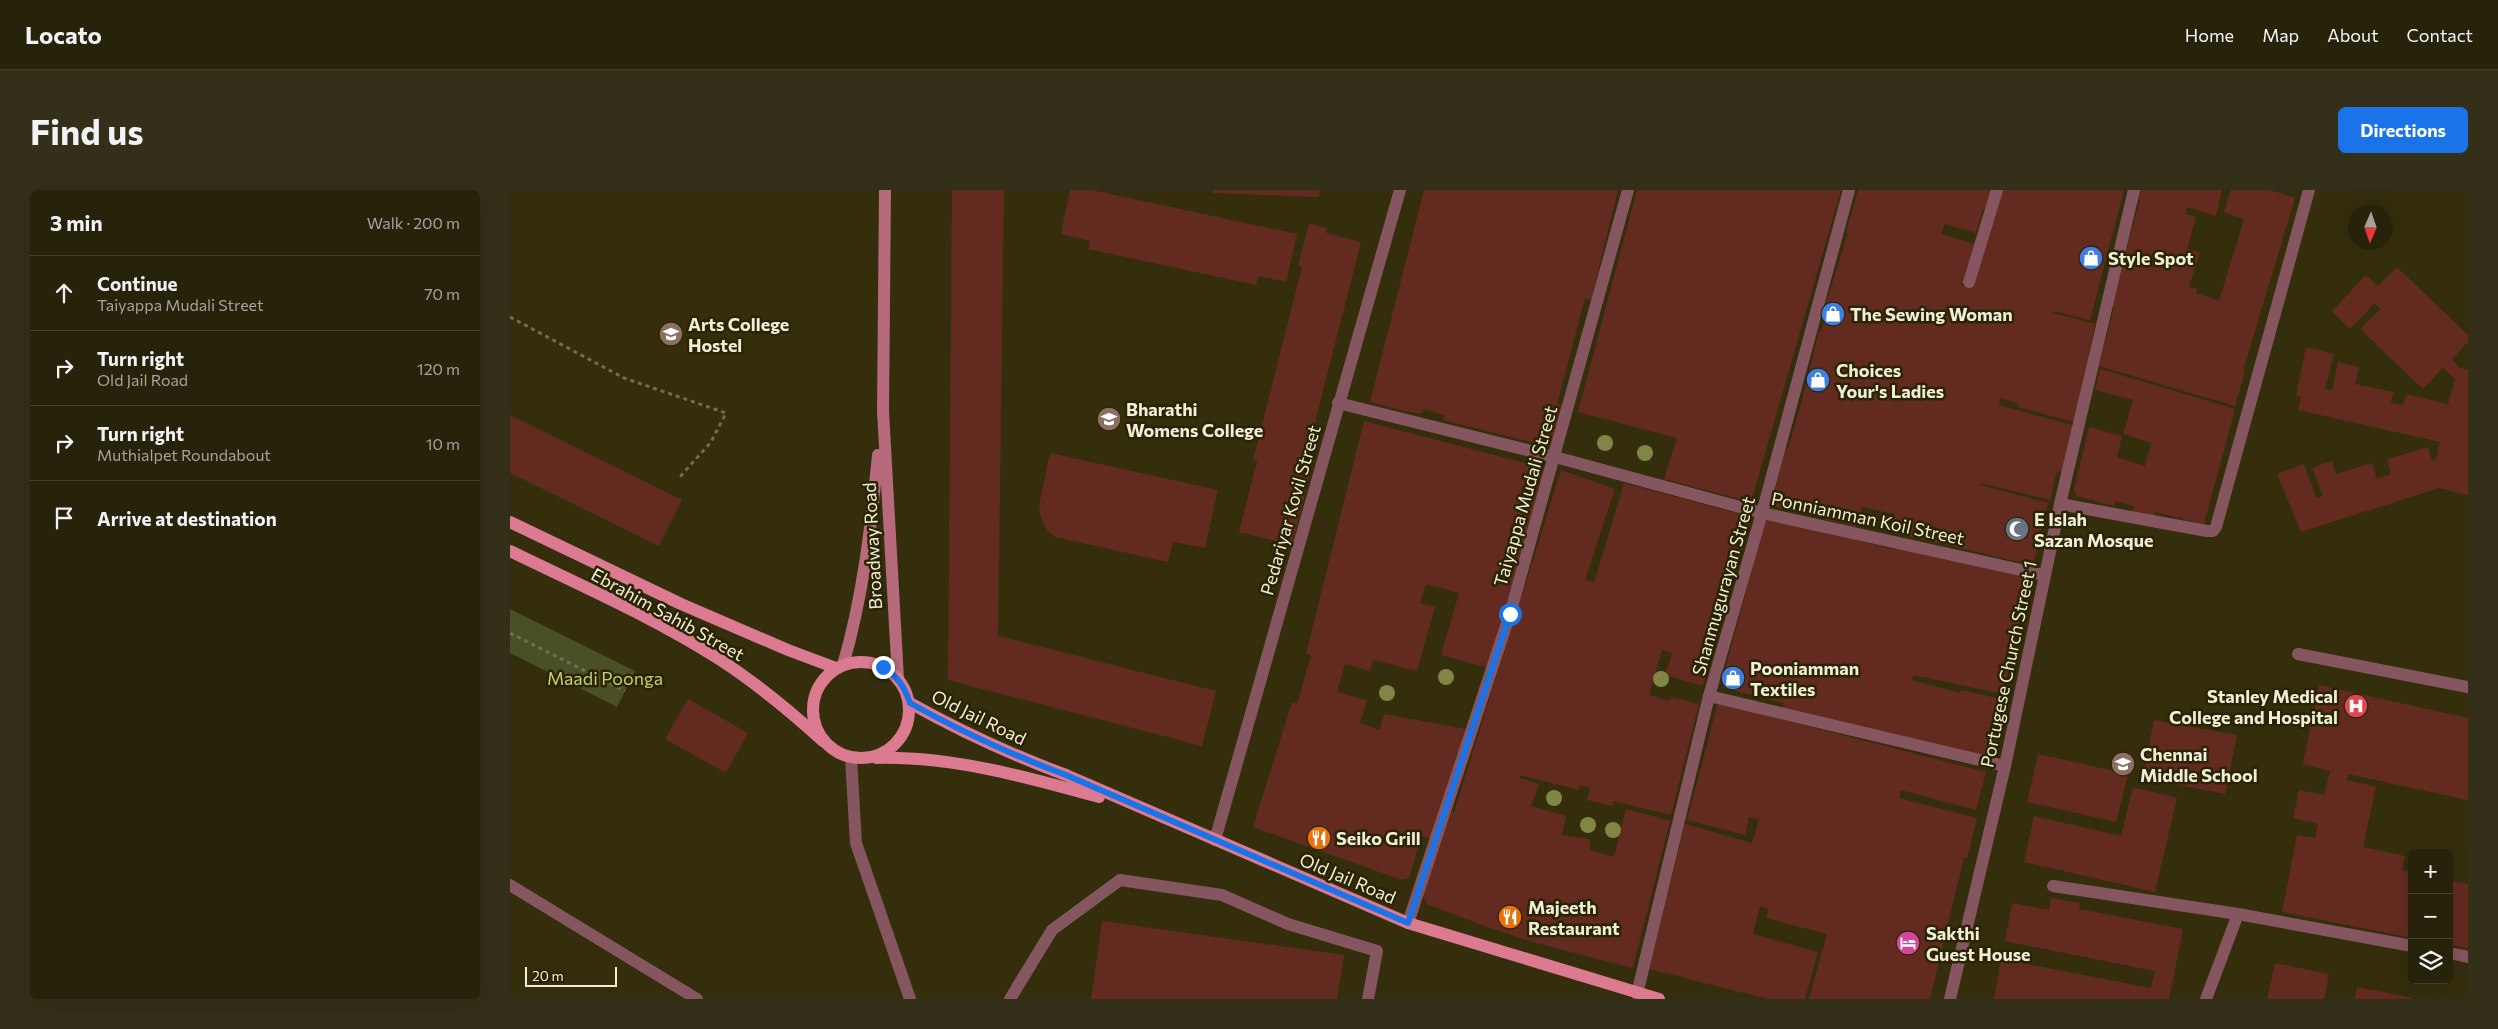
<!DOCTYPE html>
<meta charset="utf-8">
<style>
:root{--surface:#27220a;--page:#332f18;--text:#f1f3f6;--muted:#a4a49c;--line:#433f2b;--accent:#1a73e8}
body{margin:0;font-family:Commissioner,sans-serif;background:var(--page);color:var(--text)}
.controls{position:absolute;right:15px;bottom:15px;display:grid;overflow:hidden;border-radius:8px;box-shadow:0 5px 20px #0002}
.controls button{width:45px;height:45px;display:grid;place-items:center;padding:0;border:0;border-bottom:1px solid var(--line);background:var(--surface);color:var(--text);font:25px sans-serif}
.compass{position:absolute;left:1838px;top:15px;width:45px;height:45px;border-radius:50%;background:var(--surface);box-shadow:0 5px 20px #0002;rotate:182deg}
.scale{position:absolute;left:15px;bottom:12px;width:92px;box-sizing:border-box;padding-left:5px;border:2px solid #f1eddb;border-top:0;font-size:14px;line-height:18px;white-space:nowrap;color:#f1eddb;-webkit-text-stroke:4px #2a2403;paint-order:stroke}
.stop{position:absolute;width:15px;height:15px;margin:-11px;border:4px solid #1a73e8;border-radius:50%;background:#fff}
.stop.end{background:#1a73e8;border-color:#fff;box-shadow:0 1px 5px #0008}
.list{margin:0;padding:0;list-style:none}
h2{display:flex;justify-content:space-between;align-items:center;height:65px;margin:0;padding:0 20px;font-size:21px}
h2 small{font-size:16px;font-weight:400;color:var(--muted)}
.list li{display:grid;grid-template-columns:32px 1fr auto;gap:15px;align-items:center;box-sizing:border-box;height:75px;padding:0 20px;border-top:1px solid var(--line)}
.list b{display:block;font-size:19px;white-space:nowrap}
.list p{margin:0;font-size:16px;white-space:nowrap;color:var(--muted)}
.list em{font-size:16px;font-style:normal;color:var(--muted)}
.icon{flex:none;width:28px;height:28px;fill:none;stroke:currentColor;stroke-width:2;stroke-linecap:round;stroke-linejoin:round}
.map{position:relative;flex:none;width:1958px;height:809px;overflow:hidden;border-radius:8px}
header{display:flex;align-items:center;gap:30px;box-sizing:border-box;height:70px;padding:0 25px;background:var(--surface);border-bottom:1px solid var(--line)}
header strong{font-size:24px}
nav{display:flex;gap:28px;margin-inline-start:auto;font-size:18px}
.intro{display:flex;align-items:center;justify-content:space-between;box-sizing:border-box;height:120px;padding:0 30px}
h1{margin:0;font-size:35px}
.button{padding:12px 22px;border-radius:8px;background:var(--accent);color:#fff;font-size:18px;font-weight:700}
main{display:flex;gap:30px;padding:0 30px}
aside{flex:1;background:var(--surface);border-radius:8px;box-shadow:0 5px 20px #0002}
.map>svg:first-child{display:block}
.green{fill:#4a5025}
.building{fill:#632b20}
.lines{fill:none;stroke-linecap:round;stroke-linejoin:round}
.path{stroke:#726d51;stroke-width:3;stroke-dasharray:4 4;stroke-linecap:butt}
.service{stroke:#85565f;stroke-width:12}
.minor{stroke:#85565f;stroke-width:12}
.tertiary{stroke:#85565f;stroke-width:12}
.secondary{stroke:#b66a7b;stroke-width:12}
.primary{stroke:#db7a90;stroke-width:12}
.tree{fill:#818647}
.route{stroke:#1a73e8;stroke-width:6}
.labels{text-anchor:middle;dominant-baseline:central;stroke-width:5;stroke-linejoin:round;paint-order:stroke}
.poi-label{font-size:18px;font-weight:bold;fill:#f1eddb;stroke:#2a2403;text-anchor:start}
.street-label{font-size:18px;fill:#f1eddb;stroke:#2a2403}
.park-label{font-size:18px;fill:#c0ce76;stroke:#2a2403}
</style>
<header>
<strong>Locato</strong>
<nav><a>Home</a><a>Map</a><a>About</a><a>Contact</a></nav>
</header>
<div class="intro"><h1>Find us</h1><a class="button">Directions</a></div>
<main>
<aside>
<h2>3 min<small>Walk · 200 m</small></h2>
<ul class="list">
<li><svg class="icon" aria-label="ahead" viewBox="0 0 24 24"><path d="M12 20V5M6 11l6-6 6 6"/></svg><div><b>Continue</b><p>Taiyappa Mudali Street</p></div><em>70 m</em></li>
<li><svg class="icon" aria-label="right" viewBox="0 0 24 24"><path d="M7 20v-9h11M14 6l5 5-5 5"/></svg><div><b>Turn right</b><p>Old Jail Road</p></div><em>120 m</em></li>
<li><svg class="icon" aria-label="right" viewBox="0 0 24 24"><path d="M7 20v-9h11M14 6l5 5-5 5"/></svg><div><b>Turn right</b><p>Muthialpet Roundabout</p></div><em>10 m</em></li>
<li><svg class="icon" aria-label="arrive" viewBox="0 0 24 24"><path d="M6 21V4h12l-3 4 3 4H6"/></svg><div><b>Arrive at destination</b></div></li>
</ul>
</aside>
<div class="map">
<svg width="1958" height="809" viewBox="0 0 1958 809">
<rect width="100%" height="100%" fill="#342e0d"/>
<polygon class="green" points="0,419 125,481 107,517 0,463"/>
<g class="building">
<polygon points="442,0 494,0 488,446 706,501 692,556 438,490"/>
<polygon points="560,0 582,0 787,44 776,92 748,86 746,95 578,59 580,51 551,44"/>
<polygon points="703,0 810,0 809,7 703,3"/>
<polygon points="914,0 1108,0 1081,110 1075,108 1047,214 1052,215 1041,257 933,230 934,225 913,219 912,223 900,222 860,212"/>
<polygon points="1127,0 1331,0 1241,312 1154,289 1167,248 1068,222"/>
<polygon points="1348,0 1483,0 1477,20 1473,19 1466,43 1435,34 1431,44 1464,54 1452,95 1460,98 1489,0 1614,0 1580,130 1544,121 1543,123 1585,134 1564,232 1508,217 1509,214 1491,208 1489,215 1565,236 1553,283 1547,281 1540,310 1471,293 1470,295 1538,313 1523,375 1380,342 1384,324 1352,317 1346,337 1261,315 1276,258 1278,259 1290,218 1309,141 1311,142 1319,113 1316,113 1338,43 1336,43"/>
<polygon points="1630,0 1712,0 1706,26 1677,17 1675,24 1686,27 1677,59 1690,62 1679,97 1687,99 1686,103 1709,111 1734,29 1714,22 1721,0 1760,0 1785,8 1733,181 1735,182 1725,216 1589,176 1604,117 1601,116 1630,10 1628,10"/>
<polygon points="799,34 817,38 816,43 851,52 792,283 800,285 782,355 729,342 747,271 743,270 792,77 788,75"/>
<polygon points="1887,77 1958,145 1958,152 1942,169 1950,178 1958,180 1958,305 1929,298 1791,342 1767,284 1794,274 1806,308 1813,306 1802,278 1822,271 1826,284 1862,273 1867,289 1881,284 1877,269 1918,257 1922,271 1926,269 1930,252 1788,220 1791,207 1786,206 1796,157 1824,164 1815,199 1822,200 1828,172 1849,177 1845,194 1884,202 1881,213 1893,215 1896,204 1938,214 1945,189 1933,178 1913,199 1850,139 1871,119 1865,113 1840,139 1822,121 1856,85 1868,96"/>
<polygon points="1590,179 1725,219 1694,334 1645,322 1644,327 1623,321 1624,316 1606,311 1604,316 1566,306 1564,299 1579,237 1612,246 1607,267 1635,276 1641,253 1613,244 1623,210 1585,200"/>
<polygon points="0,225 172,310 149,356 0,283"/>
<polygon points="854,231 1034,278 979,478 931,465 949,403 916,394 910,413 925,417 907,481 863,470 860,481 835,474 827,502 857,510 850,533 870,540 874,524 957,539 921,649 912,646 899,688 892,690 743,637 782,512 787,514 801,465 796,464"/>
<polygon points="540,263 708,300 695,358 663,352 658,372 545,347 537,340 531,328 529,316"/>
<polygon points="1051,280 1105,299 1075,390 1084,393 1114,293 1241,327 1193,496 1155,485 1162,463 1152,460 1145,483 1139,505 1160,511 1161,507 1189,514 1161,625 1103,611 1102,616 1077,610 1080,598 1070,595 1069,600 1010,585 1010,588 1029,594 1021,616 1056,626 1052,645 1080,649 1080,660 1104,667 1116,619 1160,631 1123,778 1026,753 966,733 917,714 912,704 942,621 944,622"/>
<polygon points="1256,327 1385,360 1386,355 1520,386 1493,504 1403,485 1402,490 1450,503 1451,500 1495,510 1481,569 1272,518 1274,513 1214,498 1212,491"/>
<polygon points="1809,495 1958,528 1958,610 1838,584 1837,590 1866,597 1853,657 1895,666 1892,680 1902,682 1902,748 1772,722 1787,645 1805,648 1808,634 1783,628 1789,600 1814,605 1820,581 1793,574"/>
<polygon points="178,509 238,543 216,583 155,549"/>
<polygon points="1208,513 1476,582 1466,620 1391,600 1389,608 1467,628 1457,668 1454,667 1420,809 1299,809 1317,744 1256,728 1258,719 1250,716 1243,744 1308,762 1295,809 1258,809 1139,779 1175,634 1242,653 1249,629 1239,627 1235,645 1177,630"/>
<polygon points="1644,530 1727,545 1715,604 1633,588"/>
<polygon points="1528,564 1618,584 1606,632 1517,612"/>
<polygon points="1623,597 1667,608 1645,702 1514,672 1524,626 1611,646"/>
<polygon points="1939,690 1958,694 1958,758 1939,755"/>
<polygon points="1541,708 1570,713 1569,719 1673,739 1659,809 1484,809 1491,769 1641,798 1645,781 1495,751 1502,713 1539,720"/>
<polygon points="592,731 834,765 827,809 581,809"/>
<polygon points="1765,773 1819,784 1814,809 1757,809"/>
<polygon points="1847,797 1902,808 1902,809 1845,809"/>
</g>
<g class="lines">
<g class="path">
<polyline points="0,127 114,188 216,223 201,252 169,288"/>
<polyline points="0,443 115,501"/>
</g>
<g class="service">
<polyline points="1788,464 1958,497"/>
<polyline points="1543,696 1728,724 1902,756"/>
<polyline points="1939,763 1958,767"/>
<polyline points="500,809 542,740 610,690 712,705 778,734 867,761 858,809"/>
<polyline points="1696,809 1728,724"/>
</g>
<g class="minor">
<polyline points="1459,92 1487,0"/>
<polyline points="828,213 1045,267 1252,323 1534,385"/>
<polyline points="1550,314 1697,341 1703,341 1706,337 1799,0"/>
<polyline points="1199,506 1495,576"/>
<polyline points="705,650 890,0"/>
<polyline points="0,695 187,809"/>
<polyline points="898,733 1000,424 1118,0"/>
<polyline points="1127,804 1199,506 1252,323 1339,0"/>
<polyline points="1440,809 1495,576 1550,314 1624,0"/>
</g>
<polyline class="tertiary" points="341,568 346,653 400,809"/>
<g class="secondary">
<polyline points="375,0 373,221 388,489"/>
<path d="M333,475C353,407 361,336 368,265"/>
</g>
<g class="primary">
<polyline points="0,332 171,414 278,460 326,478"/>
<path d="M0,361C70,395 143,427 209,469C246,493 280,521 313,551"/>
<circle cx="351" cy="520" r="48"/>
<path d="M400,513C450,541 502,565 556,585L898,733L1149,809"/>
<path d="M366,568C442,566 517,587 589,607"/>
</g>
</g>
<g class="tree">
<circle cx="1095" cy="253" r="8"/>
<circle cx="1135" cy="263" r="8"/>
<circle cx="936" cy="487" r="8"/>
<circle cx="1151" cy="489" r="8"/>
<circle cx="877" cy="503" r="8"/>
<circle cx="1044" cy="608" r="8"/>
<circle cx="1078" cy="635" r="8"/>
<circle cx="1103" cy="640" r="8"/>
</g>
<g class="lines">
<path class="route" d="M373,477C388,487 394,496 400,513C450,541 502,565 556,585L898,733L1000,424"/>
</g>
<defs>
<g id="shop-disc" transform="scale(1.25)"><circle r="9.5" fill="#3f7fe0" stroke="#2a2403"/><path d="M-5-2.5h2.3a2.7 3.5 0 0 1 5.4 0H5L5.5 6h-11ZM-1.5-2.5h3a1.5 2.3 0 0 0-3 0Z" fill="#fff"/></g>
<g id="university-disc" transform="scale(1.25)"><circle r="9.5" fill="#8d6e63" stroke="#2a2403"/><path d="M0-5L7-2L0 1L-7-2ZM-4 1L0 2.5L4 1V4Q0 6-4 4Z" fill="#fff"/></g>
<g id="mosque-disc" transform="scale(1.25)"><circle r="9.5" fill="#6b7280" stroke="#2a2403"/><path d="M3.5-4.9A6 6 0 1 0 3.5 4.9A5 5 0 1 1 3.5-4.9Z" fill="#fff"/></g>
<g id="hospital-disc" transform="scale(1.25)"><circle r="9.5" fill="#e0444e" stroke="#2a2403"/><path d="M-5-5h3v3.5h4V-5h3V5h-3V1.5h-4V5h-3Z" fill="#fff"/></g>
<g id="school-disc" transform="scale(1.25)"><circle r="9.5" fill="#8d6e63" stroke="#2a2403"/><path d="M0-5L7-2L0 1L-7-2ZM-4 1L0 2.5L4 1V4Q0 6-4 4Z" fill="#fff"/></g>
<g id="restaurant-disc" transform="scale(1.25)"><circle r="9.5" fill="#e8710a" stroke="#2a2403"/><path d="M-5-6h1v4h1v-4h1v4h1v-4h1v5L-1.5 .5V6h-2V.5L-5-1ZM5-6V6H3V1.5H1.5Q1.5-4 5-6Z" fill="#fff"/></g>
<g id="hotel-disc" transform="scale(1.25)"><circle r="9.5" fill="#d1479c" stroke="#2a2403"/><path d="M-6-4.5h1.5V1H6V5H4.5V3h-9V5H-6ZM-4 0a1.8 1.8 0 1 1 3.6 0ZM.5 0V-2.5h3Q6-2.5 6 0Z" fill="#fff"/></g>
</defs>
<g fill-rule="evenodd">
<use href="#shop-disc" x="1581" y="68"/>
<use href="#shop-disc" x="1323" y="124"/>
<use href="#university-disc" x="161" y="144"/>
<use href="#shop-disc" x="1308" y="190"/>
<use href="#university-disc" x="599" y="229"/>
<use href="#mosque-disc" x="1507" y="339"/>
<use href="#shop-disc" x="1223" y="488"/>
<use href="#hospital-disc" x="1846" y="516"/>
<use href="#school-disc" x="1613" y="574"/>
<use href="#restaurant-disc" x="809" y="648"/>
<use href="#restaurant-disc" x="1000" y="727"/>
<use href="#hotel-disc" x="1398" y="753"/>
</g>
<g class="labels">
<g class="poi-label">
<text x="1598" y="68">Style Spot</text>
<text x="1340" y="124">The Sewing Woman</text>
<text x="178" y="134">Arts College<tspan x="178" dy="21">Hostel</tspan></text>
<text x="1326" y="180">Choices<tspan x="1326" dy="21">Your's Ladies</tspan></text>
<text x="616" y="219">Bharathi<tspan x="616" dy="21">Womens College</tspan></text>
<text x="1524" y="329">E Islah<tspan x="1524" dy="21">Sazan Mosque</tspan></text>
<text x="1240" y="478">Pooniamman<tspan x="1240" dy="21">Textiles</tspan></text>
<text x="1828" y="506" text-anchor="end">Stanley Medical<tspan x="1828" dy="21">College and Hospital</tspan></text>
<text x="1630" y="564">Chennai<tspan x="1630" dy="21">Middle School</tspan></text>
<text x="826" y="648">Seiko Grill</text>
<text x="1018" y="717">Majeeth<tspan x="1018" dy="21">Restaurant</tspan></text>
<text x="1416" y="743">Sakthi<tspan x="1416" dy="21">Guest House</tspan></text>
</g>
<g class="street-label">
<text transform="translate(1015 306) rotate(-74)">Taiyappa Mudali Street</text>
<text transform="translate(780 320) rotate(-74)">Pedariyar Kovil Street</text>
<text transform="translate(1358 328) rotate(12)">Ponniamman Koil Street</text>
<text transform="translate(362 356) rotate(-93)">Broadway Road</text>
<text transform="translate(1213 396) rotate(-74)">Shanmugurayan Street</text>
<text transform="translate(158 424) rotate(29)">Ebrahim Sahib Street</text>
<text transform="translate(1498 474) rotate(-78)">Portugese Church Street 1</text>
<text transform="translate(469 527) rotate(26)">Old Jail Road</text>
<text transform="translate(838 688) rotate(23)">Old Jail Road</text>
</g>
<g class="park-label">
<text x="95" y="488">Maadi Poonga</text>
</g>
</g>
</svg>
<div class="controls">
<button>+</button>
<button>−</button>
<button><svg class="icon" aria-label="layers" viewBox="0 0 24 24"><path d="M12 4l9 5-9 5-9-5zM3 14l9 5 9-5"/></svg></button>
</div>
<svg class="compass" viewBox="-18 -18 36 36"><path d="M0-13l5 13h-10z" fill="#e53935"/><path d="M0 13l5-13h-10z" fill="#a4a49c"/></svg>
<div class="scale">20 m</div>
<div class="stop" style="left:1000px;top:424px"></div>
<div class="stop end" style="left:373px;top:477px"></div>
</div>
</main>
